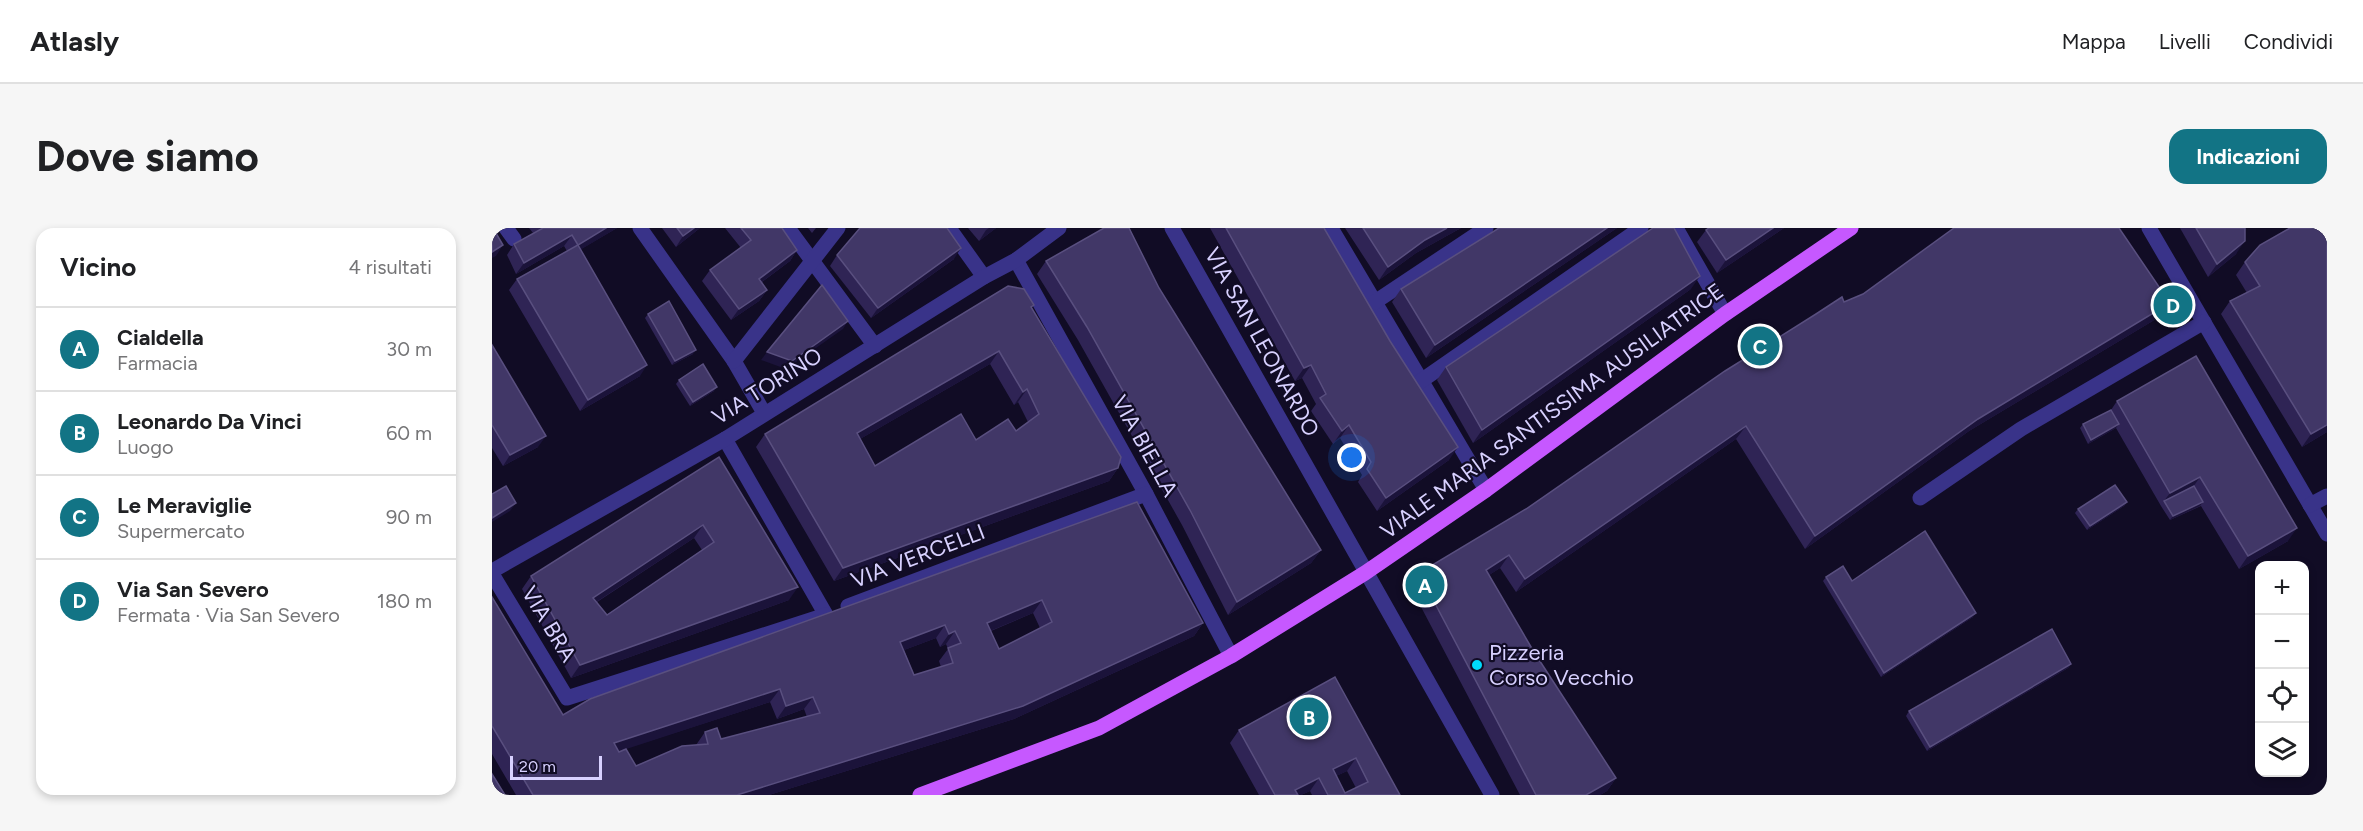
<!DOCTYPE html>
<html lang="it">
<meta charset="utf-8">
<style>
:root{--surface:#fff;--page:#f6f6f6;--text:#202124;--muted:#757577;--line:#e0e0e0;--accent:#127485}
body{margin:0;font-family:Figtree,sans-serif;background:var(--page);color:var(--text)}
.controls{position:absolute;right:18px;bottom:18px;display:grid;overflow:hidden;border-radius:12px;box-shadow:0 3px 9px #0003}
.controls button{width:54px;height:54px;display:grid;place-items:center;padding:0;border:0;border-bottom:2px solid var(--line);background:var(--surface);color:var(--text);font:30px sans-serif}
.scale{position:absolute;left:18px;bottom:15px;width:92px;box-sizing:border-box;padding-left:6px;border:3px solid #d8d1ff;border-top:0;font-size:16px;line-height:21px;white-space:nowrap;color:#d8d1ff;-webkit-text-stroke:4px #110c25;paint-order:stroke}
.you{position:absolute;left:860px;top:230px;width:21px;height:21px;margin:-15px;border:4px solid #fff;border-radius:50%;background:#1a73e8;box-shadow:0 0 0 9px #1a73e833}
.badge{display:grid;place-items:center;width:39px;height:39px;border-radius:50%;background:var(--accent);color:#fff;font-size:20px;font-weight:700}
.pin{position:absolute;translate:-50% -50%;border:3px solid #fff;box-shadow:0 2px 6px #0006}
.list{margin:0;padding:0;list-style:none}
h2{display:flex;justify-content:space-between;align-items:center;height:78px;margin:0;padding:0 24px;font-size:26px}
h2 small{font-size:20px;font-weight:400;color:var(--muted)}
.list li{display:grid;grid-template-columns:39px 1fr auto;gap:18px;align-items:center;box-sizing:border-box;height:84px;padding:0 24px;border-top:2px solid var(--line)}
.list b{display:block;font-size:22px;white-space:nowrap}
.list p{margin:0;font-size:20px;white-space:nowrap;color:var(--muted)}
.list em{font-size:20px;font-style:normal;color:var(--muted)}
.icon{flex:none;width:33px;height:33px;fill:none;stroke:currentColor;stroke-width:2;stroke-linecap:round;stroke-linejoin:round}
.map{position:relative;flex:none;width:1835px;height:567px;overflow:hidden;border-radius:18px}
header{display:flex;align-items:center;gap:36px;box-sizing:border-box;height:84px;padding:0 30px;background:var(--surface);border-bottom:2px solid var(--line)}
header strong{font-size:28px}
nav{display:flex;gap:33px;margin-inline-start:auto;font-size:21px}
.intro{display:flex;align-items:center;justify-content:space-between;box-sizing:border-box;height:144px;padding:0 36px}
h1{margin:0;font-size:42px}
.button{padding:15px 27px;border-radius:18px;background:var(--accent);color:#fff;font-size:21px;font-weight:700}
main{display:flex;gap:36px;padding:0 36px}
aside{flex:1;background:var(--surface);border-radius:18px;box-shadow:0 3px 9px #0003}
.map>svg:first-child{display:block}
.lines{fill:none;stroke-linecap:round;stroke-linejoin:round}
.minor{stroke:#393389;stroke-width:15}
.major{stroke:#c658ff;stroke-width:15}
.wall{fill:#2f2455;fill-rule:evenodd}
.shaded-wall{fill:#1b133a}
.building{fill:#413767;stroke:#594f7f;stroke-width:1.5;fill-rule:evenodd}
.poi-dot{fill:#00dafc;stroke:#110c25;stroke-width:2}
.labels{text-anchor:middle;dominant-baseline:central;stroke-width:4.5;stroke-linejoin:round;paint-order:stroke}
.street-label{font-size:22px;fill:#d8d1ff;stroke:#110c25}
.poi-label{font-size:22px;fill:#d8d1ff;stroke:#110c25;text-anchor:start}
</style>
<header>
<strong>Atlasly</strong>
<nav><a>Mappa</a><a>Livelli</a><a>Condividi</a></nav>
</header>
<div class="intro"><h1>Dove siamo</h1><a class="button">Indicazioni</a></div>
<main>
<aside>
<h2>Vicino<small>4 risultati</small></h2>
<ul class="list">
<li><span class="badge">A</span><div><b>Cialdella</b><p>Farmacia</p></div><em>30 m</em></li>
<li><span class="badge">B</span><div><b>Leonardo Da Vinci</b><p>Luogo</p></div><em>60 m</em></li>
<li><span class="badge">C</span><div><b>Le Meraviglie</b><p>Supermercato</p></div><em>90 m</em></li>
<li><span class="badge">D</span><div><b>Via San Severo</b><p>Fermata · Via San Severo</p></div><em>180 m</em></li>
</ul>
</aside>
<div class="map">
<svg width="1835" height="567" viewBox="0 0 1835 567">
<rect width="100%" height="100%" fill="#110c25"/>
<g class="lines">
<g class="minor">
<polyline points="14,0 22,11"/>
<polyline points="148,0 242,133 272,185"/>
<polyline points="296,0 383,118"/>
<polyline points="457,0 492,49"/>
<polyline points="680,0 1000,567"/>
<polyline points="839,0 994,262"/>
<polyline points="1184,0 1233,86"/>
<polyline points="1657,0 1835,306"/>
<polyline points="524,32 654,266 739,428"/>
<polyline points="883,74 994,0"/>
<polyline points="242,133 346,0"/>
<polyline points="929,153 1149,0"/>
<polyline points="233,211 334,387"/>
<polyline points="1428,270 1529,201 1712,94"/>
<polyline points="1818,277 1835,268"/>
<polyline points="0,343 233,211 492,49 524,32 567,0"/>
<polyline points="0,346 75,470 334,387"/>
<polyline points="356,378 654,266"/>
</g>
<polyline class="major" points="428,567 607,500 739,428 873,345 994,262 1233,86 1359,0"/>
</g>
<g class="wall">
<polygon points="37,0 125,0 89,21 148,148 88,183 17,62 25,51 75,23 72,18 24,46 15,27 22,16 41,5"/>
<polygon points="170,0 208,0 184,19"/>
<polygon points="233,0 290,0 305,22 298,33 270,54 275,62 267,73 239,92 210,53 218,42 249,20"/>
<polygon points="316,0 324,0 320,5"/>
<polygon points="476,0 504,0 487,13"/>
<polygon points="718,0 832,0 957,232 885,283 866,254 870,247 848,210 841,216 819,183 824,176 810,150 803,153"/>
<polygon points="853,0 969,0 924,25 887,52"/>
<polygon points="1007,0 1125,0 934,130 900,74 909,61"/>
<polygon points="1217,0 1292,0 1225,45 1205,14 1214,2"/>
<polygon points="1688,0 1753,0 1744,26 1716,49"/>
<polygon points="1796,0 1835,0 1835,204 1810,219 1729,86 1738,73 1755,65 1744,47 1753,34 1796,1"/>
<polygon points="345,27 462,31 379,90 338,38"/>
<polygon points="554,33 667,60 829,322 819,335 736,387 690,297 586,112 545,46"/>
<polygon points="1199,61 981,215 945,152 954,139"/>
<polygon points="1352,74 1669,88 1477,203 1313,321 1244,211 1024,364 1008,340 997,347 1042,424 1124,550 1115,563 1108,567 1028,567 918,358 927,345 1034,281"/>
<path d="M540,81L626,240L617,253L342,353L264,219L273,206ZM498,136L522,177L526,174L536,194L524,203L484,212L383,238L368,211Z"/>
<polygon points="156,86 201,126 180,137 153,90"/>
<polygon points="0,117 46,219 11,238 0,220"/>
<polygon points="187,152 222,163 198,178 184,156"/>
<polygon points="1625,173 1796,313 1747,341 1709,278 1678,292 1669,278 1624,200 1596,216 1588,200 1591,196 1619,182"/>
<path d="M227,229L297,372L79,450L30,361L39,348ZM202,310L210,322L115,387L105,374Z"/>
<path d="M645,274L711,395L702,408L522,491L277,567H24L0,526V369L71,487ZM541,385L548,400L507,421L499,403ZM444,410L448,419L454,416L456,421L447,433L449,439L422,447L412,422ZM278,474L285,491L312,481L315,489L229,511L213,504L204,517L144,538L126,523Z"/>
<polygon points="1635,274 1632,278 1595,302 1583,285 1586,281"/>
<polygon points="1334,349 1481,389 1389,449 1331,353"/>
<polygon points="1579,436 1576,440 1435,523 1414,488 1417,483"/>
<path d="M843,449L908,567H820L818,563L809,567H767L738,515L747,502ZM855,543L864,560L853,565L844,548Z"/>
</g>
<g class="shaded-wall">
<polygon points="114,0 125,0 78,28 86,17"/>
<polygon points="202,0 208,0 184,19 191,8"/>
<polygon points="497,0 504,0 487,13 494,2"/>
<polygon points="955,0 969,0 924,25 887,52 896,39 933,12"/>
<polygon points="1115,0 1125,0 934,130 943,117"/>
<polygon points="1281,0 1292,0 1225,45 1234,32"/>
<polygon points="80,7 72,18 24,46 32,35"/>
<polygon points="1753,13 1744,26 1716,49 1725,36"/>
<polygon points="11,17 4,28 0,30 0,24"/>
<polygon points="469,20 462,31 379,90 386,80"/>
<polygon points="305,22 298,33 260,61 267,51"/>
<polygon points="1208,48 1199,61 981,215 990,202"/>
<polygon points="275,62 267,73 239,92 247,81"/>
<polygon points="1678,75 1669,88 1477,203 1313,321 1323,308 1486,191"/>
<polygon points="356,93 351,101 294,141 269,132 275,124"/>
<polygon points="204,122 201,126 180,137 183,133"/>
<polygon points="507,123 498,136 356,218 365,205"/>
<polygon points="155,137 148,148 88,183 96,172"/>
<polygon points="819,137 810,150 803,153 812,140"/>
<polygon points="225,159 222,163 198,178 201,174"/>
<polygon points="535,161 526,174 522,177 531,164"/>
<polygon points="1627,196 1624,200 1596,216 1599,212"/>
<polygon points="857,197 848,210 841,216 850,203"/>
<polygon points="1835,197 1835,204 1810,219 1819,206"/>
<polygon points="1254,198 1244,211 1024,364 1033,351"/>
<polygon points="54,208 46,219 11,238 18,227"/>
<polygon points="966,219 957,232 885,283 894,270"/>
<polygon points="626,240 617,253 342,353 351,340"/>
<polygon points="1708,249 1699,262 1672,273 1678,265"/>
<polygon points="1635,274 1632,278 1595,302 1598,298"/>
<polygon points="1711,274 1708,278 1678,292 1681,288"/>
<polygon points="24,275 18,283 0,294 0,290"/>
<polygon points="211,297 202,310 92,382 101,370"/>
<polygon points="1805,300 1796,313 1747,341 1756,328"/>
<polygon points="829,322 819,335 736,387 745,374"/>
<polygon points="1017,327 1008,340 985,355 994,342"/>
<polygon points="306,359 297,372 79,450 88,437"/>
<polygon points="550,372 541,385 486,408 495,395"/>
<polygon points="1484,385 1481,389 1389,449 1392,445"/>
<polygon points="711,395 702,408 522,491 277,567 245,567"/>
<polygon points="453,397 444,410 399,427 408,414"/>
<polygon points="463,403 454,416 448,419 457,406"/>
<polygon points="1579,436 1576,440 1435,523 1438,519"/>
<polygon points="288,461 278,474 113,528 122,515"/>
<polygon points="321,469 312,481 285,491 294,478"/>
<polygon points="864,530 855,543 832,554 841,541"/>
<polygon points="827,550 818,563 809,567 799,567 803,562"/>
<polygon points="1124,550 1115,563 1108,567 1094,567"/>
</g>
<g class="building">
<polygon points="0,0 1,0 11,17 0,24"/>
<polygon points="51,0 114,0 86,17 155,137 96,172 25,51 86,17 80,7 32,35 22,16"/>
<polygon points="185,0 202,0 191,8"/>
<polygon points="249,0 290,0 305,22 267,51 275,62 247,81 218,42 259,12"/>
<polygon points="368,0 455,0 469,20 386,80 345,27"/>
<polygon points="612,0 637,0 667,60 829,322 745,374 699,284 595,99 554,33"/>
<polygon points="734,0 832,0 898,113 966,219 894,270 875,241 879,234 857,197 850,203 828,170 834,166 819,137 812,140"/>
<polygon points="871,0 955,0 933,12 896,39"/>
<polygon points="1007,0 1115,0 943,117 909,61"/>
<polygon points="1161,0 1182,0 1208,48 990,202 954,139"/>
<polygon points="1217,0 1281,0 1234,32 1214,2"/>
<polygon points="1462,0 1627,0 1678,75 1486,191 1323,308 1254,198 1033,351 1017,327 994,342 1042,424 1124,550 1094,567 1044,567 927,345 1034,281 1233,143 1324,86 1350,69 1352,74 1371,66"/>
<polygon points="1704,0 1753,0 1753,13 1725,36"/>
<polygon points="1798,0 1835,0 1835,197 1819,206 1738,73 1768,58 1753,34 1768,17"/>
<polygon points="330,57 356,93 300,133 275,124"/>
<path d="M516,58L532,61L542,77L539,79L629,229L626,240L351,340L273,206ZM507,123L531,164L535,161L547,186L524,203L516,191L484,212L469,186L383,238L365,205Z"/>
<polygon points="177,73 204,122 183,133 156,86"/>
<polygon points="0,117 54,208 18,227 0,197"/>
<polygon points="1704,128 1805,300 1756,328 1708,249 1678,265 1625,173"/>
<polygon points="211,136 225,159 201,174 187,152"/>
<polygon points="1619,182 1627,196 1599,212 1591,196"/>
<path d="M227,229L306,359L88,437L39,348ZM211,297L222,314L115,387L101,370Z"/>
<polygon points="1623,257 1635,274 1598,298 1586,281"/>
<polygon points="14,258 24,275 0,290 0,266"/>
<polygon points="1702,258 1711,274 1681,288 1672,273"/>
<path d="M645,274L711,395L531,478L245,567H41L0,498V369L71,487L98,471ZM550,372L560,394L507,421L495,395ZM453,397L457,406L463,403L469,415L456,420L461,435L422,447L408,414ZM288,461L294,478L321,469L328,485L229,511L225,500L213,504L216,516L190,518L144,538L134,521L127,524L122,515Z"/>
<polygon points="1433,303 1484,385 1392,445 1334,349 1351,338 1360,353"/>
<polygon points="1560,401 1579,436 1438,519 1417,483"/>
<path d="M843,449L908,567H836L827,550L803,562L806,567H783L747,502ZM864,530L876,554L853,565L841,541Z"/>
<polygon points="0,546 13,567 0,567"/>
</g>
<circle class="poi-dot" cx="985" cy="437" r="6"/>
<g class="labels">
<g class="street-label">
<text transform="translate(770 114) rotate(61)">VIA SAN LEONARDO</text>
<text transform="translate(275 158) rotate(-32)">VIA TORINO</text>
<text transform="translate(1060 183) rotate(-36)">VIALE MARIA SANTISSIMA AUSILIATRICE</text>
<text transform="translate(653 218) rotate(61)">VIA BIELLA</text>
<text transform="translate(426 328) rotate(-21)">VIA VERCELLI</text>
<text transform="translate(57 396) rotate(59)">VIA BRA</text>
</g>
<g class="poi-label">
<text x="997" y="424">Pizzeria<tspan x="997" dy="25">Corso Vecchio</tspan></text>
</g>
</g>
</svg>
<div class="controls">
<button>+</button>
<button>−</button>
<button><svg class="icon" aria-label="locate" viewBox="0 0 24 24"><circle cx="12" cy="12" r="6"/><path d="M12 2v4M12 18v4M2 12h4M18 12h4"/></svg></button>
<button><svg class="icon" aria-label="layers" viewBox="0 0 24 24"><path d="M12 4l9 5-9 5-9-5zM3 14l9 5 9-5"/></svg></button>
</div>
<div class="scale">20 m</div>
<div class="you"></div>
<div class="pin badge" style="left:933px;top:357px">A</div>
<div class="pin badge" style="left:817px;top:489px">B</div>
<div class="pin badge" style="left:1268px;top:118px">C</div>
<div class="pin badge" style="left:1681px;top:77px">D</div>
</div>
</main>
